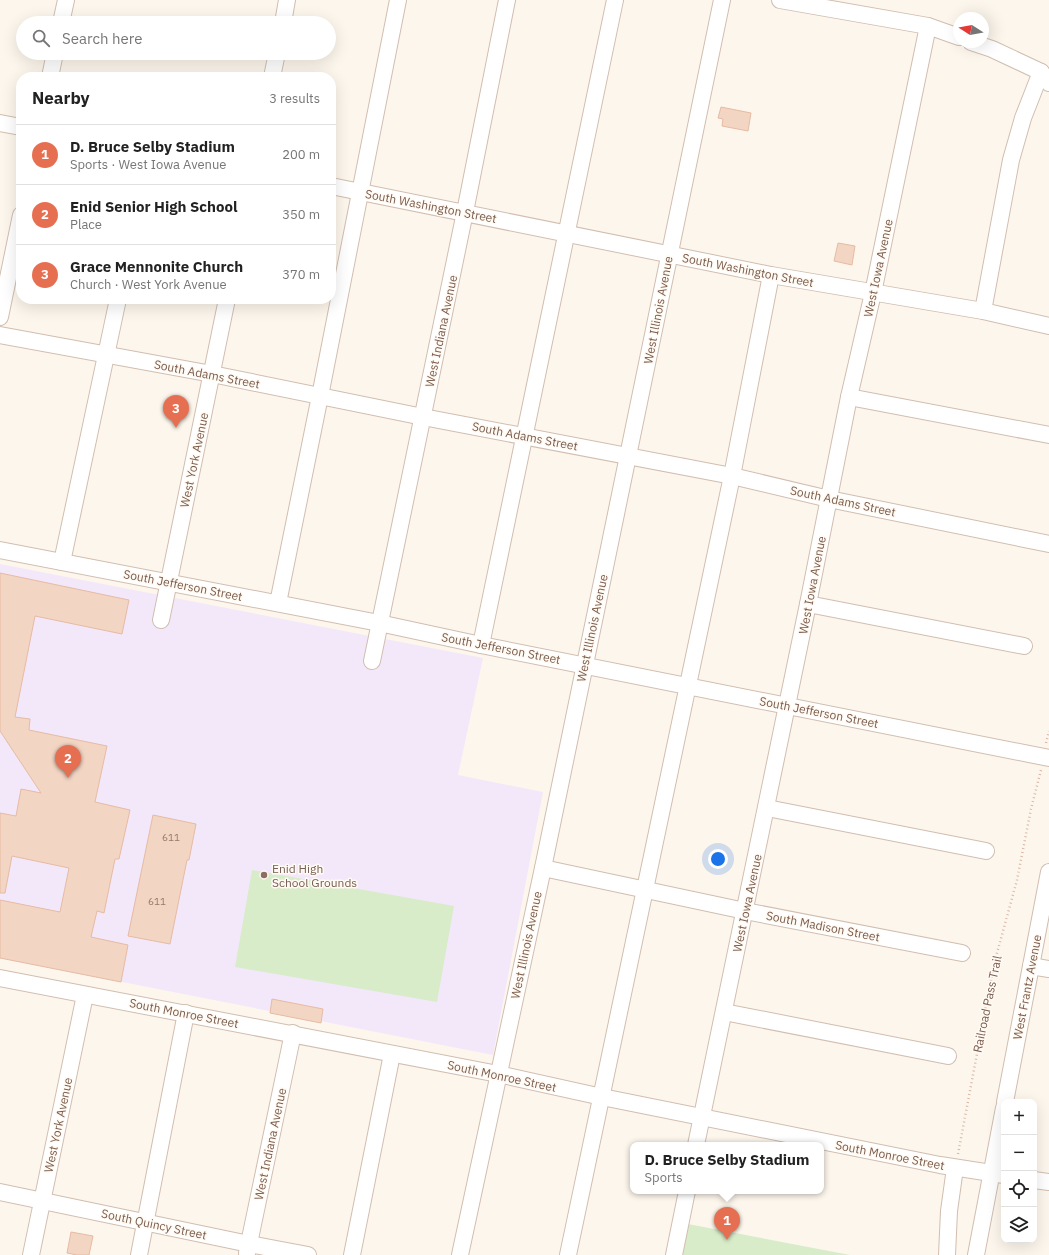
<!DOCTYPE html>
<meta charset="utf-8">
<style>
:root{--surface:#fff;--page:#f6f6f6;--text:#222;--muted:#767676;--line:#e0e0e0;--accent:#e76f51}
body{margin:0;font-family:"IBM Plex Sans",sans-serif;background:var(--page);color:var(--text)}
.controls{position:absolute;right:12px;bottom:12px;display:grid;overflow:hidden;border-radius:8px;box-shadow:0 4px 16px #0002}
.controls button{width:36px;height:36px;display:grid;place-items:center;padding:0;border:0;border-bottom:1px solid var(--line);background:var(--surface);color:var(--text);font:20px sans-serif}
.compass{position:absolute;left:953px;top:12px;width:36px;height:36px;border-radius:50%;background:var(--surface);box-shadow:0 4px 16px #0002;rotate:281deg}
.you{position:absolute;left:718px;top:859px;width:14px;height:14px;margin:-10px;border:3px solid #fff;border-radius:50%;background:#1a73e8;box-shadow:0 0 0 6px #1a73e833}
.badge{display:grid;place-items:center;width:26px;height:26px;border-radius:50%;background:var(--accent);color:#fff;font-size:13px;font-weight:700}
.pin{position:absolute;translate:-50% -33px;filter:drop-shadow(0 1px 2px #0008)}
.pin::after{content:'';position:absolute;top:21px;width:14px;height:12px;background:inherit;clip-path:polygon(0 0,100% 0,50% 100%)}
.popup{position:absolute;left:630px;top:1142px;width:194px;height:52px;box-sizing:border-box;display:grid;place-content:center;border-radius:8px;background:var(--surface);filter:drop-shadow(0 1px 3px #0005);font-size:13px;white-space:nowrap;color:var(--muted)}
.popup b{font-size:15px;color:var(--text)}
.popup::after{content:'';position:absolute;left:50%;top:100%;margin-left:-8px;border:8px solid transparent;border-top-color:var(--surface)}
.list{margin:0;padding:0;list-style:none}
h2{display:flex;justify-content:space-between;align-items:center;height:52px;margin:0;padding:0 16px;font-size:17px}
h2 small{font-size:13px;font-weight:400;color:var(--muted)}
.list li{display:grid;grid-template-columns:26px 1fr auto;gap:12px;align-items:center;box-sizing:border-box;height:60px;padding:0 16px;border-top:1px solid var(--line)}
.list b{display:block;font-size:15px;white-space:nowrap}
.list p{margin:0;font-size:13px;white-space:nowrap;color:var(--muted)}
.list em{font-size:13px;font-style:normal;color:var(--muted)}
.icon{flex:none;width:22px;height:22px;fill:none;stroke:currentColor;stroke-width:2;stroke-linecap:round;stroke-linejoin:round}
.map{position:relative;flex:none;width:1049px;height:1255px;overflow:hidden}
.search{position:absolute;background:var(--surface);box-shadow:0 4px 16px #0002;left:16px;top:16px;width:320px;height:44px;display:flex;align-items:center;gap:10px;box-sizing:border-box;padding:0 14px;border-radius:22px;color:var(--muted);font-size:15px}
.panel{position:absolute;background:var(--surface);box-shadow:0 4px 16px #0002;left:16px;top:72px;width:320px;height:232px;border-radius:16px}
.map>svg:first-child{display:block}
.education{fill:#f3e8fa}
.green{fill:#d8ecc9}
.building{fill:#f3d5c3;stroke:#e6bba3}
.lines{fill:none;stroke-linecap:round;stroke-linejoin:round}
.minor-casing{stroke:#d1beb0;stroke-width:18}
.path{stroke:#d9b8a5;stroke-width:2.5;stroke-dasharray:1 3;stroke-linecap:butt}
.minor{stroke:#fff;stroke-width:16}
.education-dot{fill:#8d6e63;stroke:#fffaf3;stroke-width:1.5}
.labels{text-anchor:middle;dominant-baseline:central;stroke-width:3;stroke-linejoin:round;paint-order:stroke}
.number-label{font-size:10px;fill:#987a6a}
.street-label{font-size:12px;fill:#7a5c4d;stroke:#fffaf3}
.education-label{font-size:12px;fill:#785e54;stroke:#fffaf3;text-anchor:start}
</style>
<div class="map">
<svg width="1049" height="1255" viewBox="0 0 1049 1255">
<rect width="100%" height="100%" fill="#fdf6ec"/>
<polygon class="education" points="0,564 483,658 458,775 543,792 493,1055 0,958"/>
<g class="green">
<polygon points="252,870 454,906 437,1002 235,967"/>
<polygon points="688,1224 850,1255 683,1255"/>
</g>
<g class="building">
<polygon points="721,107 751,113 748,131 722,126 723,119 718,118"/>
<polygon points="838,243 855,246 852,265 834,261"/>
<polygon points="0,573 129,600 122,634 35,616 15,717 30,719 29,730 107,746 95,802 130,810 119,859 115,859 104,913 97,911 91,937 128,945 121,982 0,958 0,900 60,912 69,868 12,856 5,893 0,893 0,813 16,816 21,789 41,793 0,731"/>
<polygon points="153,815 196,824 189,860 187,860 170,944 128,936"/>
<polygon points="272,999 323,1009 321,1023 270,1013"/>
<polygon points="71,1232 93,1236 89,1255 77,1255 67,1253"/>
</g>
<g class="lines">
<g class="minor-casing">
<g id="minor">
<polyline points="780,0 928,26 959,37"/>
<polyline points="61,23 66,0"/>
<polyline points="283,23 287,0"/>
<polyline points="971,42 992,49 1041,72 1049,83"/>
<polyline points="50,77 55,53"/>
<polyline points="272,77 277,53"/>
<polyline points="0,123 21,127"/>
<polyline points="331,186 771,275 983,311 1049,326"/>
<polyline points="983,311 1011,160 1023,118 1041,72"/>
<polyline points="0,317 21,215"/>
<polyline points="0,335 212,374 423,417 732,476 829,499 1049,544"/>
<polyline points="849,397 1049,435"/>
<polyline points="0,550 379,623 481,645 1049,758"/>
<polyline points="62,562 118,299"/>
<polyline points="278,603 320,396 398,0"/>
<polyline points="808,604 1024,646"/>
<polyline points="161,620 227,299"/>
<polyline points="481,645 615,0"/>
<polyline points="372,661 465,212 507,0"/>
<polyline points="767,808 986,851"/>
<polyline points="543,868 745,911 962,953"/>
<polyline points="1031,966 1049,969"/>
<polyline points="0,978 498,1074 602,1097 940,1165 1004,1175"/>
<polyline points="724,1012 948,1056"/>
<polyline points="1005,1102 1049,872"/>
<polyline points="696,1145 808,604 849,397 873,293 928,26"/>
<polyline points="1034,1180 1049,1182"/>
<polyline points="0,1192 249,1244 308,1255"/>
<polyline points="247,1253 293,1033"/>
<polyline points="31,1255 85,995"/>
<polyline points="139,1255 186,1013"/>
<polyline points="352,1255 392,1054"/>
<polyline points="460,1255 543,868 722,0"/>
<polyline points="568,1255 732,476 771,275"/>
<polyline points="674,1255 687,1191"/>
<polyline points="947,1255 949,1211 955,1168"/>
<polyline points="976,1255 1004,1108"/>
</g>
</g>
<g class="path">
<polyline points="1046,743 1049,731"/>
<polyline points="958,1154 994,964 1017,880 1031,809 1041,770"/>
</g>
<use href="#minor" class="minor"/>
</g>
<circle class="education-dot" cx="264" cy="875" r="4"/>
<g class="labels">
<g class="number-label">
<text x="171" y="837">611</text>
<text x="157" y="901">611</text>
</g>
<g class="street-label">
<text transform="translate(431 206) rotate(11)">South Washington Street</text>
<text transform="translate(878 268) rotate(-78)">West Iowa Avenue</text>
<text transform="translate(748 270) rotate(11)">South Washington Street</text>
<text transform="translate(658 310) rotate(-79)">West Illinois Avenue</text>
<text transform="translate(441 331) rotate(-78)">West Indiana Avenue</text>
<text transform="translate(207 374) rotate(11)">South Adams Street</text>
<text transform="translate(525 436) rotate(11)">South Adams Street</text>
<text transform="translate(194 460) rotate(-78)">West York Avenue</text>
<text transform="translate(843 501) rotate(12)">South Adams Street</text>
<text transform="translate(183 585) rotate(11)">South Jefferson Street</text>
<text transform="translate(812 585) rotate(-79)">West Iowa Avenue</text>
<text transform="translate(592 628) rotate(-78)">West Illinois Avenue</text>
<text transform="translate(501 648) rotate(11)">South Jefferson Street</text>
<text transform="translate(819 712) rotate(11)">South Jefferson Street</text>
<text transform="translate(747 903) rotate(-78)">West Iowa Avenue</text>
<text transform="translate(823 926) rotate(11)">South Madison Street</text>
<text transform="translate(526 945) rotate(-78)">West Illinois Avenue</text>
<text transform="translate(1027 987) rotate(-79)">West Frantz Avenue</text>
<text transform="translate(987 1004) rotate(-78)">Railroad Pass Trail</text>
<text transform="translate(184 1013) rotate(11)">South Monroe Street</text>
<text transform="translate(502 1076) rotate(12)">South Monroe Street</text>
<text transform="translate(58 1125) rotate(-78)">West York Avenue</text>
<text transform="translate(270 1144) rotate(-78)">West Indiana Avenue</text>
<text transform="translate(890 1155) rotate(11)">South Monroe Street</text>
<text transform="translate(154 1224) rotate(12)">South Quincy Street</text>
</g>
<g class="education-label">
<text x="272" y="868">Enid High<tspan x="272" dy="14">School Grounds</tspan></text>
</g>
</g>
</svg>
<div class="controls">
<button>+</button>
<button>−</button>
<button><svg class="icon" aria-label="locate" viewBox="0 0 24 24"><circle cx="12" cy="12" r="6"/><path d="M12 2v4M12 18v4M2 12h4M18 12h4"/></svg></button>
<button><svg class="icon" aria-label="layers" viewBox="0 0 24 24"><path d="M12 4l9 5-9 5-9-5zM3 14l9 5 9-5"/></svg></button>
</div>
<svg class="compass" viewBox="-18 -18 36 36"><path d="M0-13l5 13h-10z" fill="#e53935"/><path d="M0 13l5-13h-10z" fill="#767676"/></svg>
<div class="you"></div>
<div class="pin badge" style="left:727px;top:1240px">1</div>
<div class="popup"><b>D. Bruce Selby Stadium</b>Sports</div>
<div class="pin badge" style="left:68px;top:778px">2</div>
<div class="pin badge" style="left:176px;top:428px">3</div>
<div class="search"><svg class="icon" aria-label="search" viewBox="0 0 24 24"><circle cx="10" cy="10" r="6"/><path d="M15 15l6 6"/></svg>Search here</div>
<section class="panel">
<h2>Nearby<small>3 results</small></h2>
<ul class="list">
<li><span class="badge">1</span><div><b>D. Bruce Selby Stadium</b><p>Sports · West Iowa Avenue</p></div><em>200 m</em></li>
<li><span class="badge">2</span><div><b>Enid Senior High School</b><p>Place</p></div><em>350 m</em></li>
<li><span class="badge">3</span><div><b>Grace Mennonite Church</b><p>Church · West York Avenue</p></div><em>370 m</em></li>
</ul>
</section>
</div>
